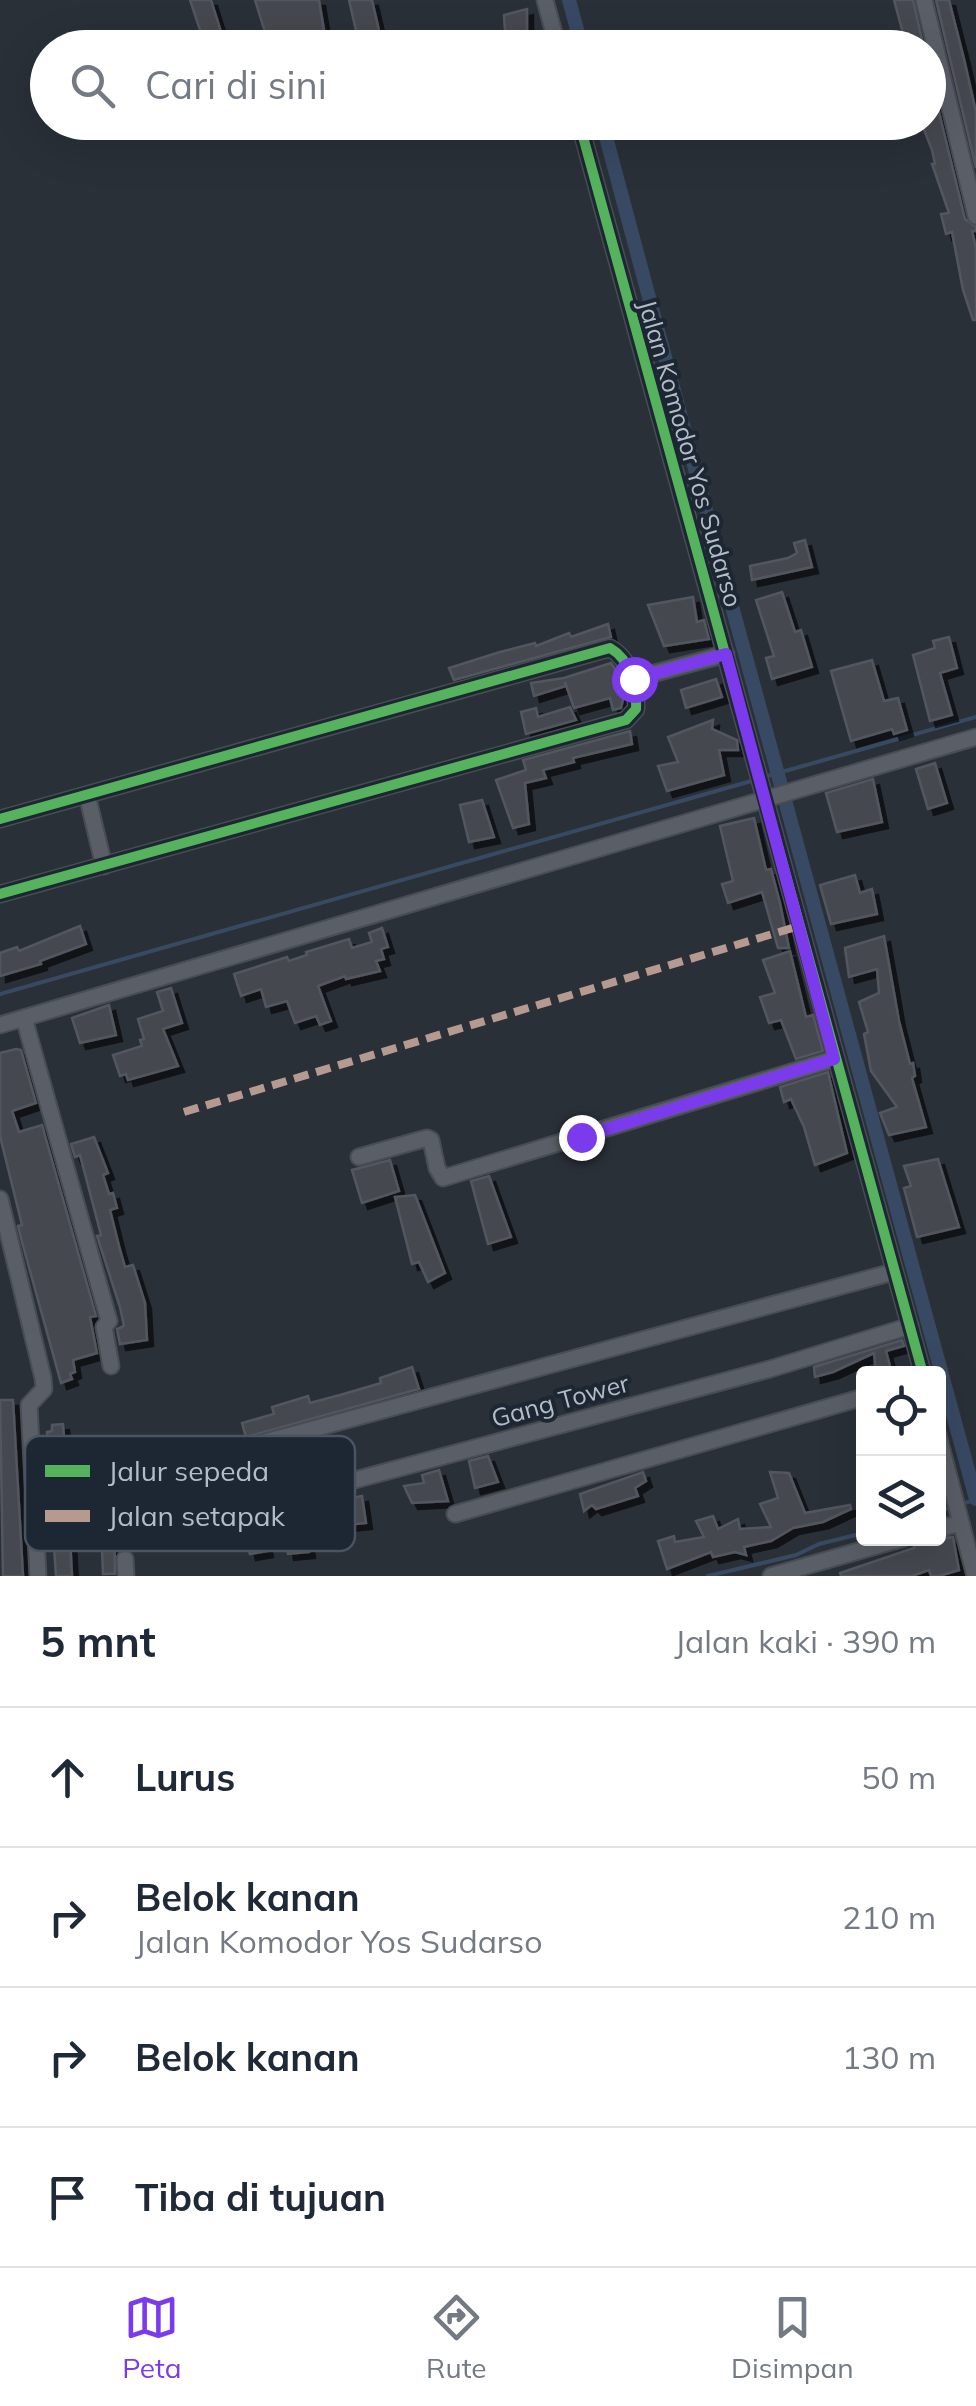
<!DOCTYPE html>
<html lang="id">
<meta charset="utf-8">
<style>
:root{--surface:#fff;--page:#f6f6f7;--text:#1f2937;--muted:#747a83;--line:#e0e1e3;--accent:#7c3aed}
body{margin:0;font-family:Mulish,sans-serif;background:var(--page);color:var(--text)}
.controls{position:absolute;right:30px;bottom:30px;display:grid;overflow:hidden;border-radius:10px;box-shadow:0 10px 40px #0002}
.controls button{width:90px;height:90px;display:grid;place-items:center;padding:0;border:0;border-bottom:2px solid var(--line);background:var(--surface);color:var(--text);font:50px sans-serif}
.stop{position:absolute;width:30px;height:30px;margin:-22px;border:8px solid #7c3aed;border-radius:50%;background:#fff}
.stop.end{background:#7c3aed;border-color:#fff;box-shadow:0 2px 10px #0008}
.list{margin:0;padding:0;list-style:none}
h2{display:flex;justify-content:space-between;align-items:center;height:130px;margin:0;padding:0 40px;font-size:42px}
h2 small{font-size:32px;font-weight:400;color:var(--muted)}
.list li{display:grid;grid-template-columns:65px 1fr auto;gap:30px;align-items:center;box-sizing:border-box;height:140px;padding:0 40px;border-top:2px solid var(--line)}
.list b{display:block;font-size:38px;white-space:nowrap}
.list p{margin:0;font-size:32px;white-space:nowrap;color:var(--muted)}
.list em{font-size:32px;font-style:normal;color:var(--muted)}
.icon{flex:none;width:55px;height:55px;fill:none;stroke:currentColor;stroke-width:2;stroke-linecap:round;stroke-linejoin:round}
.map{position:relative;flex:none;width:976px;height:1576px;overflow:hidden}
.search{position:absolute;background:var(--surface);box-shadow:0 10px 40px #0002;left:30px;right:30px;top:30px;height:110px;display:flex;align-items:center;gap:25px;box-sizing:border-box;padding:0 35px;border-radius:55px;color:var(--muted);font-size:38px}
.sheet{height:690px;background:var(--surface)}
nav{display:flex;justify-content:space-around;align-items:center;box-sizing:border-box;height:140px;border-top:2px solid var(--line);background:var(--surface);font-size:28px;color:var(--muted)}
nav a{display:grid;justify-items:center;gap:5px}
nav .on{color:var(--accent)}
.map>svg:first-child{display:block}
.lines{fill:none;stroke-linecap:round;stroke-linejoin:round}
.stream{stroke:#384963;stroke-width:4}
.canal{stroke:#384963;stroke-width:14}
.building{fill:#444950;stroke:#52575f;stroke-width:2.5;filter:url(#shadow)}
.minor-casing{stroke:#484c53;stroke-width:19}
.minor{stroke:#5a5e66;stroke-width:15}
.quiet{stroke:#b69a8f;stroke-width:8;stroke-dasharray:15 8;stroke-linecap:butt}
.cycleway-casing{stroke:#1d2633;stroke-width:16}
.cycleway{stroke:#56b35d;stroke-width:10}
.route{stroke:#7c3aed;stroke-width:12}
.labels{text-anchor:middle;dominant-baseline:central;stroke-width:8;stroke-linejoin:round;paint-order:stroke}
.street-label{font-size:25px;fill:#b4bcc9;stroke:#1d2633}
.key{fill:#1d2633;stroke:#4a5360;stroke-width:2.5}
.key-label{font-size:28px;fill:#b4bcc9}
</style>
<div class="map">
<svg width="976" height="1576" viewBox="0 0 976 1576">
<defs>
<filter id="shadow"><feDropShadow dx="6" dy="6" stdDeviation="0" flood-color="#0009"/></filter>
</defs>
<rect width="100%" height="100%" fill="#2a3038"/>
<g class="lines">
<g class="stream">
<polyline points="764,777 976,717"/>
<polyline points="0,994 755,780"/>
<polyline points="961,1504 976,1500"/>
<polyline points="938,1511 952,1507"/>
<polyline points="708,1576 796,1555 819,1544 864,1533"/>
</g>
<g class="canal">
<polyline points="569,0 582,48"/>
<path d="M602,122C723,582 852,1040 976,1499"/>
</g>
</g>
<g class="building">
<polygon points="190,0 211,0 226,48 206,48"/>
<polygon points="255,0 319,0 327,48 270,48"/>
<polygon points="349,0 372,0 383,48 360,48"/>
<polygon points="894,0 913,0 924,48 907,48"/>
<polygon points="936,0 949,0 964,59 976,112 976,168"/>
<polygon points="527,9 527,48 506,48 504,15"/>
<polygon points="928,67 965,219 976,227 976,231 972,231 976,248 976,320 973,320 963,290 952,232 946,234 941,214 949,213 932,164 935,164 932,150 921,122 928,122"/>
<polygon points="805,540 812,567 752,580 750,566 788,558 797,553 794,543"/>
<polygon points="782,592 795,632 801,630 812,667 772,679 766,658 774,656 756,600"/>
<polygon points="693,597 697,622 704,620 709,639 664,646 648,605"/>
<polygon points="608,624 611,637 454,680 449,668 500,652 535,643 536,646 569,633 571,637"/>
<polygon points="949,637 957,668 940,673 952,715 930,721 913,655 935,648 933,641"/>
<polygon points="872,660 884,701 898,698 907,730 894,734 892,729 851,741 831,671"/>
<polygon points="611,663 620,676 624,695 621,708 613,710 610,698 574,708 565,682 566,686 534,696 531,683 564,678"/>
<polygon points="716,679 722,697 686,708 681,690"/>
<polygon points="570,707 576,720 526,734 521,712 536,708 538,717"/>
<polygon points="713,720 712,729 737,740 738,750 719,750 724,775 667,791 658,766 678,762 668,737"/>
<polygon points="630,731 632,744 573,758 574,762 543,770 546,778 525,783 529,824 513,828 496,780 526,770 523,760"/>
<polygon points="935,763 947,803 928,809 916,769"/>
<polygon points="873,779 882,822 837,832 826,793"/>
<polygon points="482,800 494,837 469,842 460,805"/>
<polygon points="754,818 766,870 771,869 780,903 789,948 778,948 762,892 728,903 722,884 733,881 720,826"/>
<polygon points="855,875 860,893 872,889 877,914 831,924 820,885"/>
<polygon points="80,926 86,944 40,961 41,964 0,976 0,953 17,947 19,951"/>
<polygon points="382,928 388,947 381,949 384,959 376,961 380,971 346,979 345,976 318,986 331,1021 320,1025 316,1016 295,1023 287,1001 266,1007 261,989 241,996 234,974 287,957 289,961 307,955 306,952 349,939 352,948 372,942 369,933"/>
<polygon points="884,936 899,1021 910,1064 913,1063 915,1076 912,1078 926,1127 889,1135 880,1113 897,1107 871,1071 864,1034 868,1032 859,1002 879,993 877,969 849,977 845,948"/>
<polygon points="790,951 806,1017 813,1015 823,1051 796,1059 781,1020 769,1023 760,997 775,993 763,960"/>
<polygon points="171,988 182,1023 163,1029 178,1066 128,1080 126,1074 120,1076 113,1055 142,1046 140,1040 144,1039 138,1019 163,1011 157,992"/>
<polygon points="109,1005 116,1035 80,1043 72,1018"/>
<polygon points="16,1049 21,1050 36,1103 12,1111 19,1132 42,1125 96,1316 90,1317 97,1353 73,1360 75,1372 70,1374 72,1379 61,1383 22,1242 18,1226 22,1225 0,1136 0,1053"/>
<polygon points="828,1072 847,1153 815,1165 804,1127 791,1099 784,1102 780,1087"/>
<polygon points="94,1137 108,1173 103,1175 109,1194 113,1193 117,1208 110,1210 119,1246 125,1267 133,1265 145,1303 147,1340 120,1344 117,1329 124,1326 120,1307 97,1236 101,1235 80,1155 75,1157 71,1144"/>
<polygon points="938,1159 959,1227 917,1237 904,1188 911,1186 904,1166"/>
<polygon points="390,1160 399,1191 362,1203 352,1170"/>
<polygon points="489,1176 511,1237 488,1244 471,1181"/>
<polygon points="415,1195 445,1273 428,1282 419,1262 412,1264 395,1197"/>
<polygon points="902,1340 904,1346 886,1351 892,1374 876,1374 874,1353 833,1372 815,1377 814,1367"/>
<polygon points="412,1367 419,1389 246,1437 242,1423 274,1414 272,1407 308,1396 310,1403 340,1395 381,1383 380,1378"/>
<polygon points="0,1400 13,1400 23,1576 3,1576"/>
<polygon points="63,1424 66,1465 72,1576 56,1576 55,1562 47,1432 52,1431 52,1425"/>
<polygon points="488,1456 498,1482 475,1488 469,1461"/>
<polygon points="439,1470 448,1501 412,1503 404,1486 424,1483 422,1475"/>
<polygon points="643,1472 646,1481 635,1488 638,1496 596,1509 592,1505 584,1511 580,1494"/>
<polygon points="770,1472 789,1473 805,1513 850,1505 851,1509 823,1522 793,1528 771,1541 744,1547 746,1555 735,1552 713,1557 711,1552 667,1569 658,1541 674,1536 675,1542 704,1537 696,1521 713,1516 718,1529 738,1519 740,1529 771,1527 760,1504 778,1498"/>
<polygon points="362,1496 366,1523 347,1525 342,1500"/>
<polygon points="302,1508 309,1552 288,1554 282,1513"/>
<polygon points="114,1523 115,1574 103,1574 101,1524"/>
<polygon points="260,1523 267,1551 250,1554 243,1527"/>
<polygon points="953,1537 959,1570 939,1576 931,1576 929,1570 912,1576 841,1576 840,1573 914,1548 915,1541"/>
</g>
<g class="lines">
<g class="minor-casing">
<g id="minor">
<polyline points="545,0 558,48"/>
<polyline points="924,0 976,216"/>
<polyline points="579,122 923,1374"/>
<polyline points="633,679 726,654"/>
<polyline points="87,795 104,866"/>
<path d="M0,819L610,648C631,660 637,687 636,709L626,720L0,894"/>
<polyline points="24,1018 109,1321 104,1327 111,1366"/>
<polyline points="0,1025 976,737"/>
<polyline points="359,1157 427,1138 431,1140 437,1168 443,1178 834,1059"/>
<polyline points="0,1199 43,1378 44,1389 29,1405 38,1576"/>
<polyline points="938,1435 975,1576"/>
<polyline points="254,1445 893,1272"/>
<polyline points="455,1514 864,1397"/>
<polyline points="220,1516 770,1369 910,1326"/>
<polyline points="938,1529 961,1523"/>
<polyline points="125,1559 126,1576"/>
<polyline points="771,1576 904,1538"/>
</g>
</g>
<use href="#minor" class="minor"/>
<polyline class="quiet" points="184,1112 799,926"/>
<g class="cycleway-casing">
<g id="cycleway">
<polyline points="579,122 923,1374"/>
<path d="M0,819L610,648C631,660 637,687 636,709L626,720L0,894"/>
</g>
</g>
<use href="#cycleway" class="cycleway"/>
</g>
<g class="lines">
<polyline class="route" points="581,1137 834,1059 726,654 634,679"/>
</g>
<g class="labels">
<g class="street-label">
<text transform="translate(691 453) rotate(74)">Jalan Komodor Yos Sudarso</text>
<text transform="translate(560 1400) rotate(-15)">Gang Tower</text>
</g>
</g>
<rect x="25" y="1436" width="330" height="115" rx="15" class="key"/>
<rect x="45" y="1465" width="45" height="12" fill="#56b35d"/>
<rect x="45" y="1510" width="45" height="12" fill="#b69a8f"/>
<g class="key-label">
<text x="108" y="1481">Jalur sepeda</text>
<text x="108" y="1526">Jalan setapak</text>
</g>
</svg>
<div class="controls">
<button><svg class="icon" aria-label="locate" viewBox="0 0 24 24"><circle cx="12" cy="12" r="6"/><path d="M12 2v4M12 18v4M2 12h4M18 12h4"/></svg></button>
<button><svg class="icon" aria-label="layers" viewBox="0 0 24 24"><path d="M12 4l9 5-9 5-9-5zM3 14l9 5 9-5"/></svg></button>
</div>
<div class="stop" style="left:634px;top:679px"></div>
<div class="stop end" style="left:581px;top:1137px"></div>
<div class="search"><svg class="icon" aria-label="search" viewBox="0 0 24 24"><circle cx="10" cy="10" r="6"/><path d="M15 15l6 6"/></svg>Cari di sini</div>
</div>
<section class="sheet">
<h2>5 mnt<small>Jalan kaki · 390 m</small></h2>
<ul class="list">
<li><svg class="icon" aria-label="ahead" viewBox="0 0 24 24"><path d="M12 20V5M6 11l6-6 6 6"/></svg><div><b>Lurus</b></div><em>50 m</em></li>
<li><svg class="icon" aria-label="right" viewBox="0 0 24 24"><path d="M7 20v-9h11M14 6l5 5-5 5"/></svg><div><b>Belok kanan</b><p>Jalan Komodor Yos Sudarso</p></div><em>210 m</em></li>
<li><svg class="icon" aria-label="right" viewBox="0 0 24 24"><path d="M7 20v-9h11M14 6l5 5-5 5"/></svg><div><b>Belok kanan</b></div><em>130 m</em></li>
<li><svg class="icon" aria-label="arrive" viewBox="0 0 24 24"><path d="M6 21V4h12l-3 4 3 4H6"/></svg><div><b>Tiba di tujuan</b></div></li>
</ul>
</section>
<nav>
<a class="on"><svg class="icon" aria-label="map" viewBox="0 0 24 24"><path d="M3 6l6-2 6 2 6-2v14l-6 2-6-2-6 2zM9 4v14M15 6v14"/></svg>Peta</a>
<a><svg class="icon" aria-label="directions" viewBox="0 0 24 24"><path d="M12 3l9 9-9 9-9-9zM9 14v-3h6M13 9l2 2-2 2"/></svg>Rute</a>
<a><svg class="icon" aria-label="saved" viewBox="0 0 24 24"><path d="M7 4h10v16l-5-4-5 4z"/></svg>Disimpan</a>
</nav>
